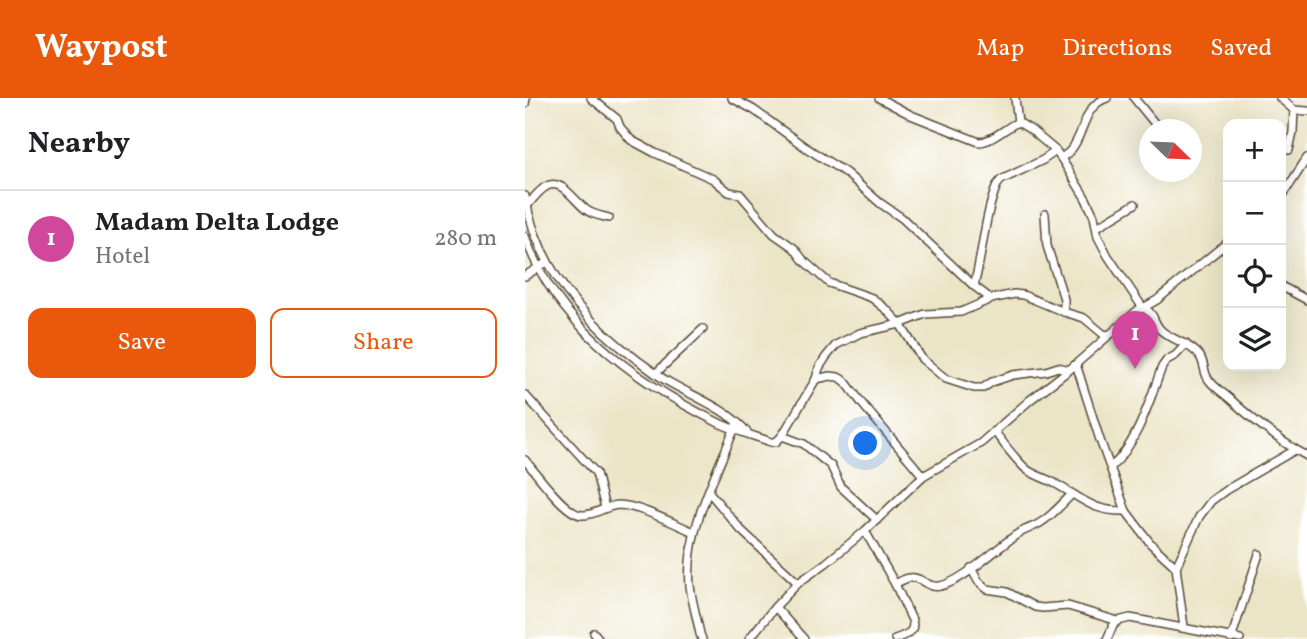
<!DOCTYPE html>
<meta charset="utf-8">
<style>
:root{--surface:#fff;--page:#f2f2f2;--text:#202124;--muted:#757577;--line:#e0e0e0;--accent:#ea580c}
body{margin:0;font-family:Vollkorn,serif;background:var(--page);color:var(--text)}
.controls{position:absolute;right:21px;top:21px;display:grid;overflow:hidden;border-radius:14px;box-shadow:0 7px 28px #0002}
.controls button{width:63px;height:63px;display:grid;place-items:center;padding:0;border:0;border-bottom:2px solid var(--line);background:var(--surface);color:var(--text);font:35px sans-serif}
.compass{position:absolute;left:614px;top:21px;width:63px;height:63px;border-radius:50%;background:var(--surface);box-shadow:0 7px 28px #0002;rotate:113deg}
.you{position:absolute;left:341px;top:346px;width:24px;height:24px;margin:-18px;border:5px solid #fff;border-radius:50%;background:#1a73e8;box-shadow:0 0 0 10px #1a73e833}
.badge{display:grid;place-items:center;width:46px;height:46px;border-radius:50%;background:var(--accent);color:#fff;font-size:23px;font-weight:700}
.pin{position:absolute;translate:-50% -58px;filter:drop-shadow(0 2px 4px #0008)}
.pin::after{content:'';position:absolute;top:37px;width:24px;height:21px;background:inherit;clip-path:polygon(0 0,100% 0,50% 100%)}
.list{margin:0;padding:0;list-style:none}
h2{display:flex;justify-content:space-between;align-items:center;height:91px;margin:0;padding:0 28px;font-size:30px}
h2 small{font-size:23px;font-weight:400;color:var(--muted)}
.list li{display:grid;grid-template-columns:46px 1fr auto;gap:21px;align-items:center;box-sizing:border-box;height:98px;padding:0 28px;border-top:2px solid var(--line)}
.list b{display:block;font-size:26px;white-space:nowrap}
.list p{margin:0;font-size:23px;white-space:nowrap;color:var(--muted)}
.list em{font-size:23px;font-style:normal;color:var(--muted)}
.actions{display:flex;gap:14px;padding:21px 28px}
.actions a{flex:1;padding:16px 0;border:2px solid var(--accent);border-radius:14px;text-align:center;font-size:24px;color:var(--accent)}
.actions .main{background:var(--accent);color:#fff}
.icon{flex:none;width:38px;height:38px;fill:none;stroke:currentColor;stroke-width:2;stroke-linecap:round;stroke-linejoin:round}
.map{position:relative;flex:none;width:782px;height:541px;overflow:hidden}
header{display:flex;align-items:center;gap:42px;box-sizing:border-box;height:98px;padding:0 35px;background:var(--accent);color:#fff}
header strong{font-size:33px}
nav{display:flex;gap:38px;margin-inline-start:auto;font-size:24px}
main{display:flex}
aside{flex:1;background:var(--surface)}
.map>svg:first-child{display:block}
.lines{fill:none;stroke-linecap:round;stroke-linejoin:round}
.minor-casing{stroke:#554637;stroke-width:10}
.minor{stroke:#fff;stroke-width:7}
</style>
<header>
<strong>Waypost</strong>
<nav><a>Map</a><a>Directions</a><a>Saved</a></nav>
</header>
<main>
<aside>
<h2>Nearby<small></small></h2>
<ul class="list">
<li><span class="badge" style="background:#d1479c">1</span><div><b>Madam Delta Lodge</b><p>Hotel</p></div><em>280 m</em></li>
</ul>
<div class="actions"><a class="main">Save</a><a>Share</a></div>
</aside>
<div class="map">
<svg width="782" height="541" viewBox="0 0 782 541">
<rect width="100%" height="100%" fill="#fff"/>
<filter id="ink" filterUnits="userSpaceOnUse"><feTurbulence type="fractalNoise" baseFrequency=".0143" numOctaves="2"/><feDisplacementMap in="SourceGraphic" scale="14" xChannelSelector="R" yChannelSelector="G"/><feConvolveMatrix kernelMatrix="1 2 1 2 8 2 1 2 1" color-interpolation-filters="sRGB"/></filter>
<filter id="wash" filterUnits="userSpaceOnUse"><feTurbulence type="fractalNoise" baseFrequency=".00686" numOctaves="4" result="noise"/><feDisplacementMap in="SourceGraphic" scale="28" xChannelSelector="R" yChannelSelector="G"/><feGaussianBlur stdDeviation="1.57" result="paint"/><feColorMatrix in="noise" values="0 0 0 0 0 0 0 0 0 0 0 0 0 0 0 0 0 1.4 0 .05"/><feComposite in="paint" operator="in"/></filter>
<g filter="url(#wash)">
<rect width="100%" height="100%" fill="#ebe5c7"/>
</g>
<g filter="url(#ink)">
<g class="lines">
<g class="minor-casing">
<g id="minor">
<polyline points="66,0 92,21 95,29 106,42 130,55 188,81 204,94 215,96 249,136 269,150 279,163 304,185 347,200 362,212 375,226 397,261 421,281 449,290 458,290 467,284 488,277 521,273 533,269 544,272"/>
<polyline points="207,0 229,12 280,49 321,75 355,105 377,120 449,188 466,201"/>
<path d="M354,0L386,17L454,44C468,43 480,30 493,24"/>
<polyline points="490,0 493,24"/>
<polyline points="609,0 635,32"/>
<polyline points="755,0 769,12 782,13"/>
<polyline points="0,6 1,0"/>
<polyline points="493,24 506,32 531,53 536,60 561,101 569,118 573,139 583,158 618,210 632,202 703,144"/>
<polyline points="764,52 768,34 769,12"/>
<path d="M536,60C539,58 542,56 545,53C560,37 557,8 582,0"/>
<path d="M0,98C12,168 56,220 111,261C121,268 131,277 142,283C169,299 201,310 222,334"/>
<polyline points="756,100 782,60"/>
<path d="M2,108C7,102 14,92 22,88C38,80 51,106 63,113C69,117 77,118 84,120"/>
<polyline points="520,116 522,148 539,201 539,214"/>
<polyline points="572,129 610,106"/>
<path d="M0,138C30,227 114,286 196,326C212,333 229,338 246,344H251L257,338L291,281L294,270L301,259L311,247L335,235L375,226L400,216L436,214L466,201L489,196L498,197L539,214L559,220L577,235L580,237L586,236"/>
<polyline points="0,178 22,164"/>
<path d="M449,188C458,154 459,119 472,87L476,82L518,62L531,53"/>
<polyline points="756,188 782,202"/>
<polyline points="551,266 575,342 601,413 626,446 651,469"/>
<polyline points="131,275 178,231"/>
<polyline points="291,281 305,278 313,279 320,283 339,308 398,378"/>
<polyline points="0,297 71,375 80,410"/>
<path d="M469,333C479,346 489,360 501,371C510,378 521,380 531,386C558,401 568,414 601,413"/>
<polyline points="257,338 279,346 306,368 316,389 352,422"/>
<path d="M0,362C11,375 41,417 57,417C69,418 80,408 93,407C113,407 150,426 169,434"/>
<path d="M586,369C612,347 625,301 637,269L642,262L651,257L661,246"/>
<polyline points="184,394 216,432 273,485"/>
<path d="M340,433L370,486L387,522C391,535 380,537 370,541"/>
<polyline points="446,470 453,483 462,491 482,494 510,509 518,510 543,508 593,523 605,520 715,541"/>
<path d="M370,486C374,484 380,480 385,480C396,478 403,491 415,488C437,484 472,450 491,437C498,432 507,430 515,425C527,418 537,406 547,396"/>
<polyline points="250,509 279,541"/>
<polyline points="659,529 651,469 674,419 686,403 701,392 770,352"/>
<polyline points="69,535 74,541"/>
<path d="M177,541L175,536C172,520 167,504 165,488C160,431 191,378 211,327"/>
<path d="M224,541L250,509L273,485L301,465L340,433L398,378L456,345L505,302L544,272L613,212L618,210C632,216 627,226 638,234C650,243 664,245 674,257C680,264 678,275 684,282C689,289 697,294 704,300C728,322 754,343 782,358"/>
<polyline points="582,541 588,528 593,523"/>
<polyline points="706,541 734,456"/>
</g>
</g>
<use href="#minor" class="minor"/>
</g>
</g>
</svg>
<div class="controls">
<button>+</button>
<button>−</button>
<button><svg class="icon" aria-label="locate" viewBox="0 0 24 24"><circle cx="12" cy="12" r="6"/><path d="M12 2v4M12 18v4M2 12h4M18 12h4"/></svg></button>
<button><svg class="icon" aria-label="layers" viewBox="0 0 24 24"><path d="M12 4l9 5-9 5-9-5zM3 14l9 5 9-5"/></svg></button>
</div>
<svg class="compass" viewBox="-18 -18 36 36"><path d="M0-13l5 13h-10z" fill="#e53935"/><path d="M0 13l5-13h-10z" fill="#757577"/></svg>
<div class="you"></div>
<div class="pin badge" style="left:610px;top:271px;background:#d1479c">1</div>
</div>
</main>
